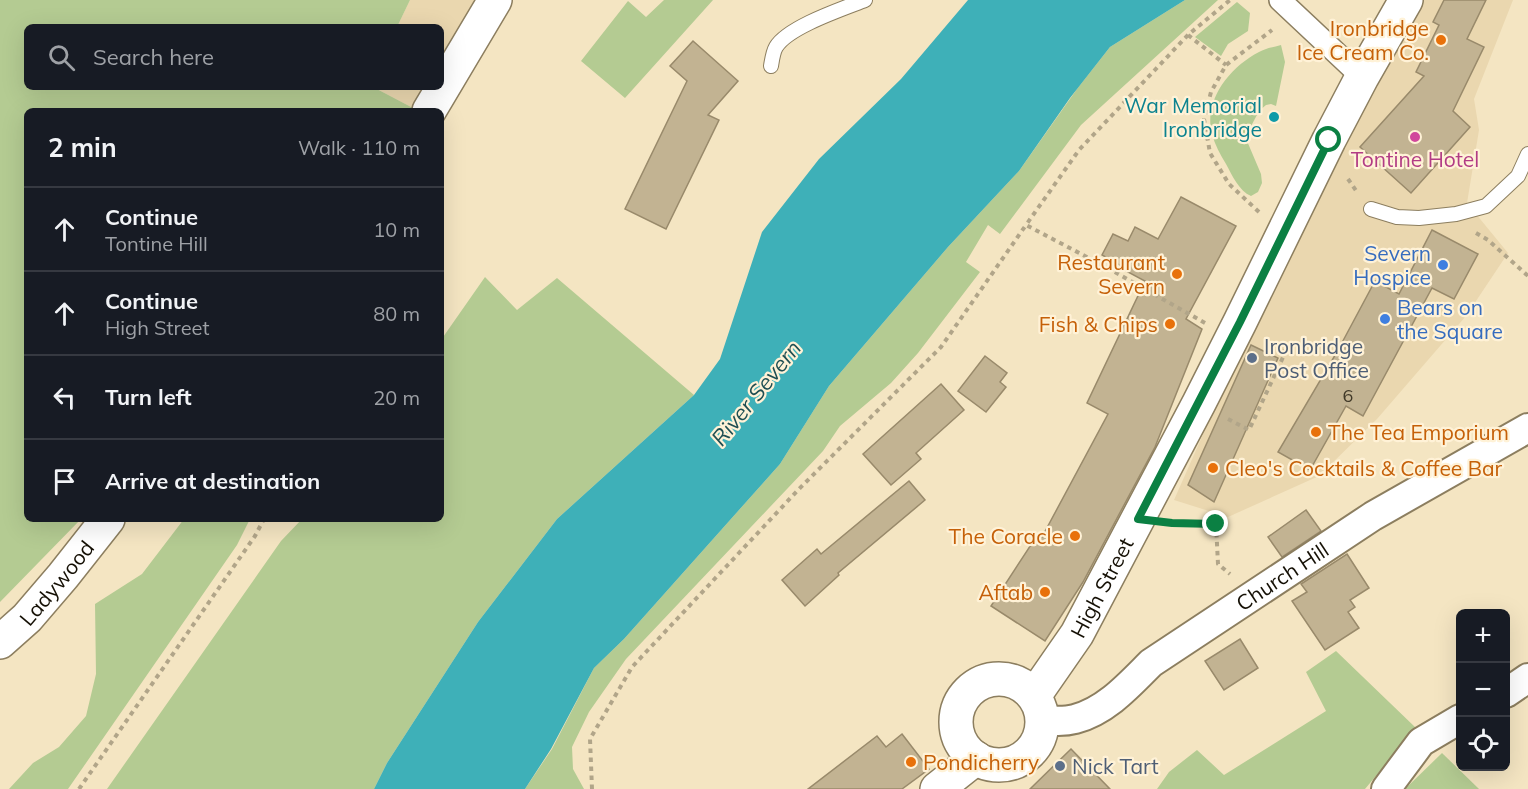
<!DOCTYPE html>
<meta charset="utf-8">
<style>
:root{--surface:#171b24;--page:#242831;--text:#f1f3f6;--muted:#9ea1a6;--line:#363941}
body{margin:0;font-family:Mulish,sans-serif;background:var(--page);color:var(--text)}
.controls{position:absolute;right:18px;bottom:18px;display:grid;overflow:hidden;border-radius:9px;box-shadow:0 6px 24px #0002}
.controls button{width:54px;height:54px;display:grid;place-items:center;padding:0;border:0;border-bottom:2px solid var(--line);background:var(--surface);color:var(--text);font:30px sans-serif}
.stop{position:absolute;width:18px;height:18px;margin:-14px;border:4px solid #0b8043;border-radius:50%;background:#fff}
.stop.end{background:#0b8043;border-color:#fff;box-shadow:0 2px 6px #0008}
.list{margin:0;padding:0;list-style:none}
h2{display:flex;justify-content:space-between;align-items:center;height:78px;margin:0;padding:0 24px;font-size:26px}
h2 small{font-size:20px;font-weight:400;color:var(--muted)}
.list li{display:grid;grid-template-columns:39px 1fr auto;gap:18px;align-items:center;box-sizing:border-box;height:84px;padding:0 24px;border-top:2px solid var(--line)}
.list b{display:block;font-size:22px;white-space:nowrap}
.list p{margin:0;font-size:20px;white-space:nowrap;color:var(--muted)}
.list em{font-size:20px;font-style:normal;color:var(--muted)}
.icon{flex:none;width:33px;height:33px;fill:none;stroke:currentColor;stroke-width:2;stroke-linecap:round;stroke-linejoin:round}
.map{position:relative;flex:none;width:1528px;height:789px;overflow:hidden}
.search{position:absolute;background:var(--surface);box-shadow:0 6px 24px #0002;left:24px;top:24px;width:420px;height:66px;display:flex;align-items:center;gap:15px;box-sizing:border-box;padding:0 21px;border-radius:9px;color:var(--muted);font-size:22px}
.panel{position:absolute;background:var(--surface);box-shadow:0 6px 24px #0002;left:24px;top:108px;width:420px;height:414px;border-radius:9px}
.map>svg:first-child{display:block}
.built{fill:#ead7af}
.green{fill:#b4cb92}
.water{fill:#3eb0b8}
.building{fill:#c2b392;stroke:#998a6b;stroke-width:1.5}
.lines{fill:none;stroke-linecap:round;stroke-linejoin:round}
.service-casing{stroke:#8c7e5f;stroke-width:16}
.pedestrian-casing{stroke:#8c7e5f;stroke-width:24}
.minor-casing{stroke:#8c7e5f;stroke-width:32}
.tertiary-casing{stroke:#8c7e5f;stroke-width:36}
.secondary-casing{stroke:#8c7e5f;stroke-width:36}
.path{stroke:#b1a589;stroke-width:4;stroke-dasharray:4.5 4.5;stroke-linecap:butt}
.service{stroke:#fff;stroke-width:14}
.pedestrian{stroke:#fff;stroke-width:21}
.minor{stroke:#fff;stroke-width:28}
.tertiary{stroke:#fff;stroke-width:33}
.secondary{stroke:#fff;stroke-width:33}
.route{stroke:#0b8043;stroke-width:8}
.food-dot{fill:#e8710a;stroke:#fff2d7;stroke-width:2}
.culture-dot{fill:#0f9aa8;stroke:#fff2d7;stroke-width:2}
.hotel-dot{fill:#d1479c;stroke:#fff2d7;stroke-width:2}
.shop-dot{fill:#3f7fe0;stroke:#fff2d7;stroke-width:2}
.service-dot{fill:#5c6f8a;stroke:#fff2d7;stroke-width:2}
.labels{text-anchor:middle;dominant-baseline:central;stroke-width:4.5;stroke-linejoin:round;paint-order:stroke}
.number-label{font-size:18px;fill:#403928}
.food-label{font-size:21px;fill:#c56008;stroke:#fff2d7;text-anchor:end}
.culture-label{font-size:21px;fill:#0d838f;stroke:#fff2d7;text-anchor:end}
.hotel-label{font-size:21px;fill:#b23c85;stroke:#fff2d7}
.shop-label{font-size:21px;fill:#366cbe;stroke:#fff2d7;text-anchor:end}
.service-label{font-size:21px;fill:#4e5e75;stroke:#fff2d7;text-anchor:start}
.street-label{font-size:21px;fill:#151005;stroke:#fff2d7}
.water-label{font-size:22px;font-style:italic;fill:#1f4f53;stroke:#fff2d7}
</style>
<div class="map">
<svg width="1528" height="789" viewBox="0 0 1528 789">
<rect width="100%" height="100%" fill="#f4e5c2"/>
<g class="built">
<polygon points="410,0 481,0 441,68 441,27 397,27"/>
<polygon points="1422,0 1513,0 1474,99 1479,130 1467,203 1508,253 1466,316 1377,419 1319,476 1228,517 1174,500 1266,292"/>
<polygon points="373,87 428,87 413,108"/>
</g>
<g class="green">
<polygon points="0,0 410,0 397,27 27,27 27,87 373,87 413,108 410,111 27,111 27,519 81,519 0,602"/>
<polygon points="664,0 713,0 625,98 581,61 628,1 646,17"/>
<polygon points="1185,0 1218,0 1081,125 1000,234 988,225 966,262 980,272 918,353 891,383 840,426 823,451 626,659 589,712 572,747 573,769 584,789 525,789 552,749 594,668 624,639 780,464 829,386 948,247 1019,171 1077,89 1110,47"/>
<polygon points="1237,2 1250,13 1248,31 1228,44 1221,56 1195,37"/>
<path d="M1281,45L1285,62L1276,106L1271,104L1266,105L1259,111L1249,130L1247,141L1261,174L1262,183L1258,192L1251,196C1239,191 1232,175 1226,164C1220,154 1215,145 1212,134C1203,100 1230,67 1259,52C1266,48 1274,47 1281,45Z"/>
<polygon points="485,277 517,310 557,278 694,395 557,519 478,622 387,763 374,789 107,789 281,541 302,519 441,519 441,340"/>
<polygon points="184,519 250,519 237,545 68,789 9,789 33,763 59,747 86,716 96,674 95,604 142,574"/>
<polygon points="1336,651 1416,728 1365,789 1157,789 1169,772 1197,750 1224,775 1326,711 1306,672"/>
<polygon points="1442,753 1479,789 1405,789"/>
</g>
<polygon class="water" points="968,0 1185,0 1110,47 1070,98 1019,171 948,247 829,386 780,464 624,639 594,668 551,749 525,789 374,789 387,763 478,622 557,519 694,395 720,359 762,232 819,159 901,79"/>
<g class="building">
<polygon points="1444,0 1486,0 1467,39 1484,47 1453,111 1470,127 1411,193 1360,147 1424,76 1416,72 1439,25 1433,22"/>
<polygon points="693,41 738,81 708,115 719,120 666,229 625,209 687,81 670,66"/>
<polygon points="1181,197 1236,226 1186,319 1202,329 1155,447 1083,582 1045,641 991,606 1038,534 1042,537 1108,414 1087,403 1145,281 1126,271 1127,269 1102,255 1113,234 1128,241 1135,227 1158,239"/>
<polygon points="1432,230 1478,254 1454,299 1432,288 1363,416 1346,406 1310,470 1278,452 1337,352 1375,281 1399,294"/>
<polygon points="1251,345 1278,358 1214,502 1188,485"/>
<polygon points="985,356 1007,373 1000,382 1006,387 986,412 958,391"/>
<polygon points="941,384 964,410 916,453 921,459 891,485 863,454"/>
<polygon points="909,481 925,500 838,573 839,575 805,606 782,580 817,549 821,554"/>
<polygon points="1306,510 1321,531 1282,557 1268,537"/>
<polygon points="1347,554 1369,588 1350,600 1355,607 1348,612 1359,628 1325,650 1292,601 1307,592 1301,584"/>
<polygon points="1240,639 1258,668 1224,690 1205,661"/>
<polygon points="902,734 929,769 902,789 808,789 877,736 886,747"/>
<polygon points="1071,749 1110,789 1030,789"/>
</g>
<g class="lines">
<g class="service-casing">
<g id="service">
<path d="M771,66C772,60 773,52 776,47C788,27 842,9 865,0"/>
<polyline points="1371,209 1397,217 1419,218 1456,214 1486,206 1518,176 1528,154"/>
</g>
</g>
<g class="pedestrian-casing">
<polyline id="pedestrian" points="1280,0 1362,77"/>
</g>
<g class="minor-casing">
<g id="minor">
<polyline points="1506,693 1528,678"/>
<path id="s1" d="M1042,720C1053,721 1064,722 1075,719C1106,711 1129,685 1151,663L1373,516L1528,428"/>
<polyline points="1386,789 1421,742 1460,719"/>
</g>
</g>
<g class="tertiary-casing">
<g id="tertiary">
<polyline points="429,111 495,0"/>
<path id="s2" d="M0,642L27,618L63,576L108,519"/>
<path id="s3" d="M1034,696L1077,634L1199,403L1240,322L1329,140L1362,77L1406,0"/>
</g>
</g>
<g class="secondary-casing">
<g id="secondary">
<circle cx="999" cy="722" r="43"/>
<polyline points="937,789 976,758"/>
</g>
</g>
<g class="path">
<polyline points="1188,35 1226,65"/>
<polyline points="1348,179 1357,192"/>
<polyline points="1259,212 1229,184 1210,153 1204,119 1211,92 1226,65 1272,30"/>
<polyline points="1476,233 1488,240 1528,276"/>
<polyline points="1205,323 1104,266 1026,225 1079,150 1188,35 1230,0"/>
<polyline points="1228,419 1249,430 1285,353 1284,343"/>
<polyline points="1171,523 1216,524 1218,564 1230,574"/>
<polyline points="79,789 255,536 264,519"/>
<polyline points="592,789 590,739 632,667 799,489 941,347 1026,225"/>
</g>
<use href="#service" class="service"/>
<use href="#pedestrian" class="pedestrian"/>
<use href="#minor" class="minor"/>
<use href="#tertiary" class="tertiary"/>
<use href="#secondary" class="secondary"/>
</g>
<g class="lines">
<polyline class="route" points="1216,524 1172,523 1138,519 1240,322 1329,140"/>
</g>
<g class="food-dot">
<circle cx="1441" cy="40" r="6"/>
<circle cx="1177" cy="274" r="6"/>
<circle cx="1170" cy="324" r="6"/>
<circle cx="1316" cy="432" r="6"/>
<circle cx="1213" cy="468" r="6"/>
<circle cx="1075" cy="536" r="6"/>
<circle cx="1045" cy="592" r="6"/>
<circle cx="911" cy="762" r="6"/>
</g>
<circle class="culture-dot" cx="1274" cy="117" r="6"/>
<circle class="hotel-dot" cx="1415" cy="137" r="6"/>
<g class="shop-dot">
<circle cx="1443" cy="265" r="6"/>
<circle cx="1385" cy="319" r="6"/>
</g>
<g class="service-dot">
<circle cx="1252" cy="358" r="6"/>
<circle cx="1060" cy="766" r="6"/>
</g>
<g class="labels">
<g class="number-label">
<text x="1348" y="395">6</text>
</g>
<g class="food-label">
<text x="1429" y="28">Ironbridge<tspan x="1429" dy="24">Ice Cream Co.</tspan></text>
<text x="1165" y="262">Restaurant<tspan x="1165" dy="24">Severn</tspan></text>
<text x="1158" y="324">Fish &amp; Chips</text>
<text x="1328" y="432" text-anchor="start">The Tea Emporium</text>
<text x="1225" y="468" text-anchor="start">Cleo's Cocktails &amp; Coffee Bar</text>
<text x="1063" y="536">The Coracle</text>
<text x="1033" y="592">Aftab</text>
<text x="923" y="762" text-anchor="start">Pondicherry</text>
</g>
<g class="culture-label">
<text x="1262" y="105">War Memorial<tspan x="1262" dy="24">Ironbridge</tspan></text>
</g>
<g class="hotel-label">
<text x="1415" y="159">Tontine Hotel</text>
</g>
<g class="shop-label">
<text x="1431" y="253">Severn<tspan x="1431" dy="24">Hospice</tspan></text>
<text x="1397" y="307" text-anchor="start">Bears on<tspan x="1397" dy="24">the Square</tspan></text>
</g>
<g class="service-label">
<text x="1264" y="346">Ironbridge<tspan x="1264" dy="24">Post Office</tspan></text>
<text x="1072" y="766">Nick Tart</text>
</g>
<g class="street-label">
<text stroke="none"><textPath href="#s1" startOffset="286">Church Hill</textPath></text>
<text stroke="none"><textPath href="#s2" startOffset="82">Ladywood</textPath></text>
<text stroke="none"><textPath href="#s3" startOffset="128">High Street</textPath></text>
</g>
<g class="water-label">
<text transform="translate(756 393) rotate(-51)">River Severn</text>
</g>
</g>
</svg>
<div class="controls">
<button>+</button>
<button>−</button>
<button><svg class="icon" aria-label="locate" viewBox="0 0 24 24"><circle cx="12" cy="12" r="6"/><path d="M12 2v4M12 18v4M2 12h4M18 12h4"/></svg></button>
</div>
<div class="stop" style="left:1329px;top:140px"></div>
<div class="stop end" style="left:1216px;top:524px"></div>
<div class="search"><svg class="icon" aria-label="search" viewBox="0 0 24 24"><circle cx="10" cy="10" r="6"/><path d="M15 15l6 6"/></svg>Search here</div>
<section class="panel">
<h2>2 min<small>Walk · 110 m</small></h2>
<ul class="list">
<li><svg class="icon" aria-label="ahead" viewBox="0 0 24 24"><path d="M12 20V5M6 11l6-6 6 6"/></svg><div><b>Continue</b><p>Tontine Hill</p></div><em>10 m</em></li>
<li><svg class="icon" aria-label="ahead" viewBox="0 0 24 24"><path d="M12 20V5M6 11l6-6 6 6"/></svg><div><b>Continue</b><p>High Street</p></div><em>80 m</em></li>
<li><svg class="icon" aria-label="left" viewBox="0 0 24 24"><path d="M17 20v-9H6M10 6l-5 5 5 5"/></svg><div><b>Turn left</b></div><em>20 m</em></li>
<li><svg class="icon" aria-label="arrive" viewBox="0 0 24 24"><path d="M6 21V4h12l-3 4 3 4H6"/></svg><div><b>Arrive at destination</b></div></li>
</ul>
</section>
</div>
